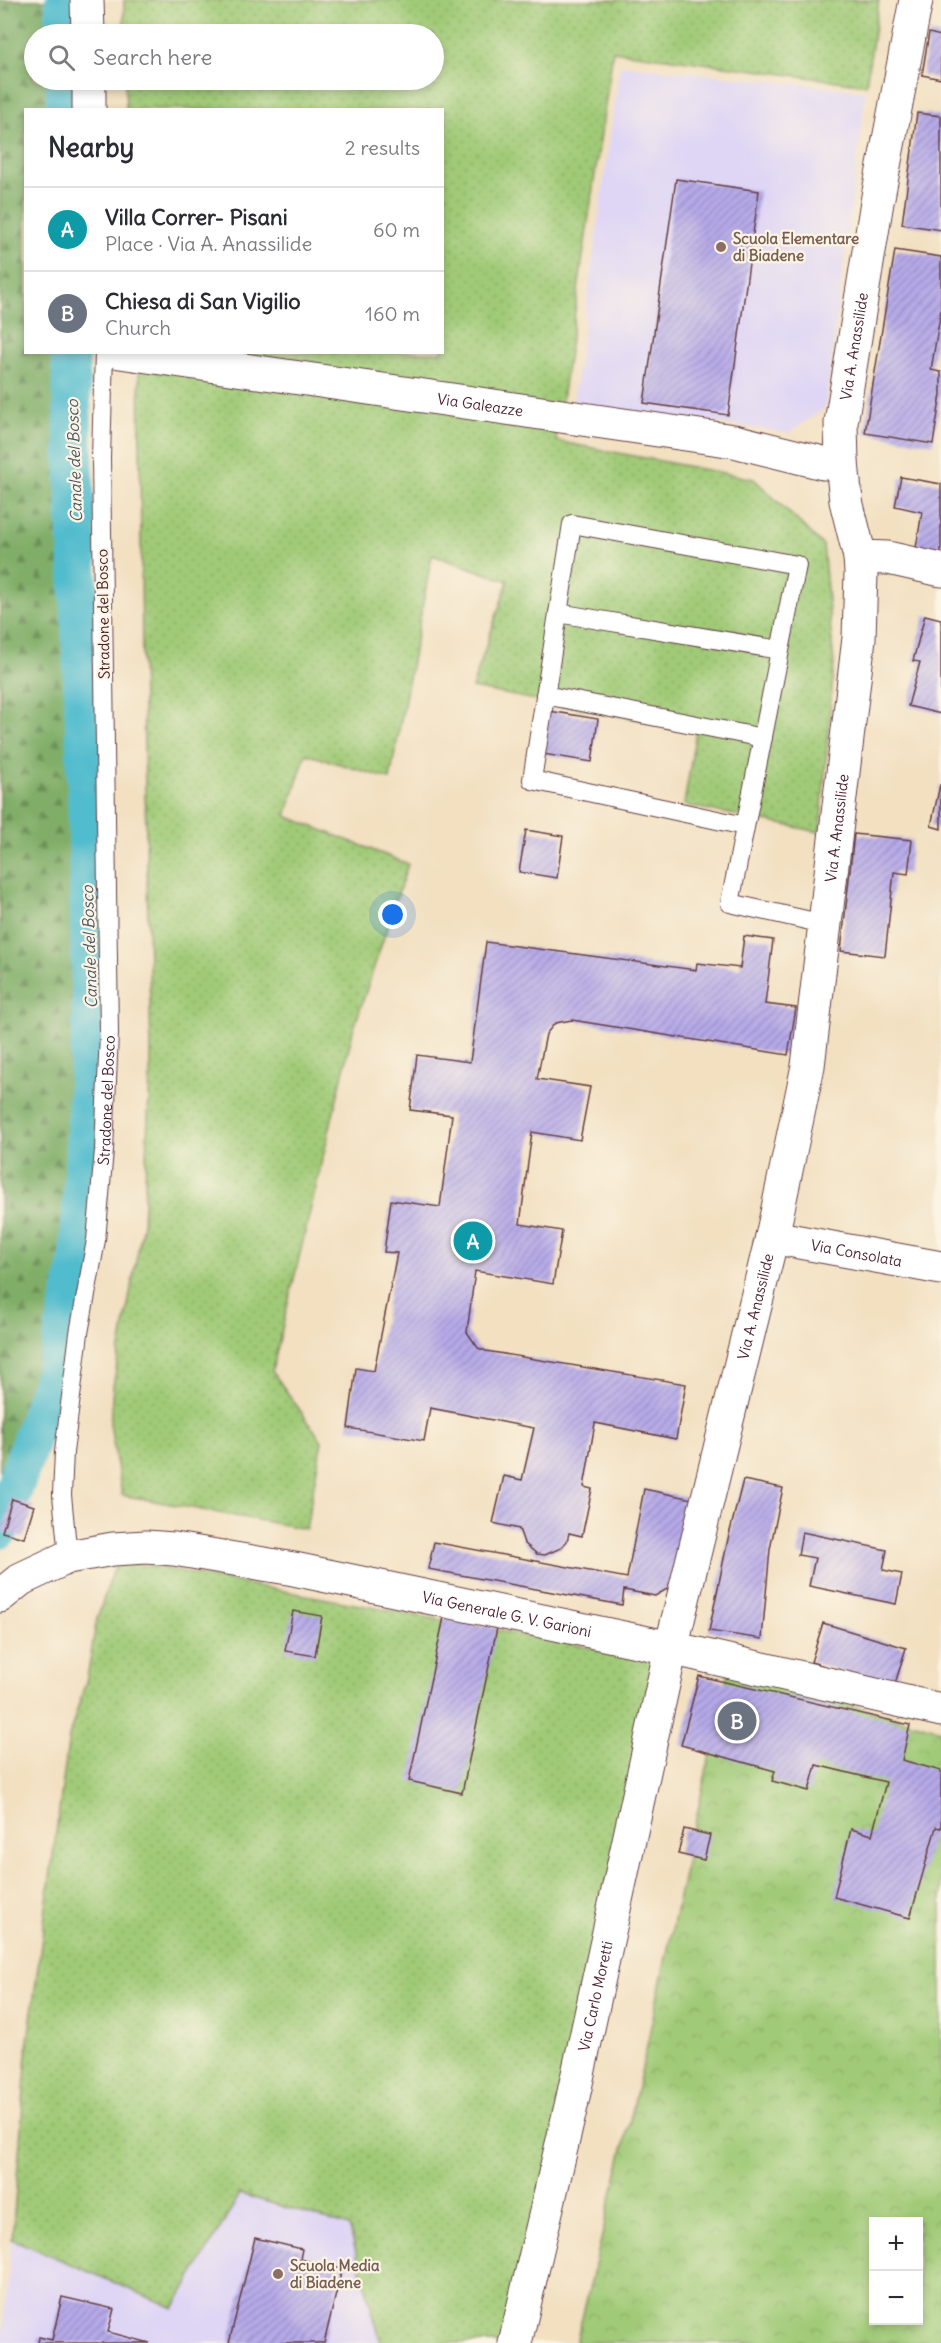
<!DOCTYPE html>
<meta charset="utf-8">
<style>
:root{--surface:#fff;--page:#f7f7f7;--text:#2b2b33;--muted:#7c7c81;--line:#e1e1e2;--accent:#1f6fb2}
body{margin:0;font-family:Delius,sans-serif;background:var(--page);color:var(--text)}
.controls{position:absolute;right:18px;bottom:18px;display:grid;overflow:hidden;border-radius:0px;box-shadow:0 3px 9px #0003}
.controls button{width:54px;height:54px;display:grid;place-items:center;padding:0;border:0;border-bottom:2px solid var(--line);background:var(--surface);color:var(--text);font:30px sans-serif}
.you{position:absolute;left:393px;top:915px;width:21px;height:21px;margin:-15px;border:4px solid #fff;border-radius:50%;background:#1a73e8;box-shadow:0 0 0 9px #1a73e833}
.badge{display:grid;place-items:center;width:39px;height:39px;border-radius:50%;background:var(--accent);color:#fff;font-size:20px;font-weight:700}
.pin{position:absolute;translate:-50% -50%;border:3px solid #fff;box-shadow:0 2px 6px #0006}
.list{margin:0;padding:0;list-style:none}
h2{display:flex;justify-content:space-between;align-items:center;height:78px;margin:0;padding:0 24px;font-size:26px}
h2 small{font-size:20px;font-weight:400;color:var(--muted)}
.list li{display:grid;grid-template-columns:39px 1fr auto;gap:18px;align-items:center;box-sizing:border-box;height:84px;padding:0 24px;border-top:2px solid var(--line)}
.list b{display:block;font-size:22px;white-space:nowrap}
.list p{margin:0;font-size:20px;white-space:nowrap;color:var(--muted)}
.list em{font-size:20px;font-style:normal;color:var(--muted)}
.icon{flex:none;width:33px;height:33px;fill:none;stroke:currentColor;stroke-width:2;stroke-linecap:round;stroke-linejoin:round}
.map{position:relative;flex:none;width:941px;height:2343px;overflow:hidden}
.search{position:absolute;background:var(--surface);box-shadow:0 3px 9px #0003;left:24px;top:24px;width:420px;height:66px;display:flex;align-items:center;gap:15px;box-sizing:border-box;padding:0 21px;border-radius:33px;color:var(--muted);font-size:22px}
.panel{position:absolute;background:var(--surface);box-shadow:0 3px 9px #0003;left:24px;top:108px;width:420px;height:246px;border-radius:0px}
.map>svg:first-child{display:block}
.built{fill:#dfd5f5}
.grass{fill:url(#grass-dots);stroke:#757451;stroke-width:1.5}
.forest{fill:url(#forest-firs);stroke:#65664a;stroke-width:1.5}
.park{fill:url(#park-crowns);stroke:#757451;stroke-width:1.5;fill-rule:evenodd}
.lines{fill:none;stroke-linecap:round;stroke-linejoin:round}
.canal{stroke:#51bccd;stroke-width:38}
.building{fill:url(#building-hatch)}
.service-casing{stroke:#633c42;stroke-width:20}
.minor-casing{stroke:#633c42;stroke-width:35}
.service{stroke:#fff;stroke-width:18}
.minor{stroke:#fff;stroke-width:33}
.education-dot{fill:#8d6e63;stroke:#fcf5e5;stroke-width:2}
.labels{text-anchor:middle;dominant-baseline:central;stroke-width:4.5;stroke-linejoin:round;paint-order:stroke}
.education-label{font-size:15px;font-weight:bold;fill:#785e54;stroke:#fcf5e5;text-anchor:start}
.street-label{font-size:15px;fill:#4a1f2b;stroke:#fcf5e5}
.water-label{font-size:16px;font-style:italic;fill:#4c5664;stroke:#fcf5e5}
</style>
<div class="map">
<svg width="941" height="2343" viewBox="0 0 941 2343">
<defs>
<pattern id="grass-dots" width="8" height="8" patternUnits="userSpaceOnUse" patternTransform="scale(1.5)"><rect width="8" height="8" fill="#a0ca77"/><path d="M2 2h.1M6 6h.1" fill="none" stroke="#8bad67" stroke-width="1.8" stroke-linecap="round"/></pattern>
<pattern id="forest-firs" width="22" height="20" patternUnits="userSpaceOnUse" patternTransform="scale(1.5)"><rect width="22" height="20" fill="#80ae68"/><path d="M5 1l3.5 6h-7zM16 11l3.5 6h-7z" fill="#6b8d56"/></pattern>
<pattern id="park-crowns" width="20" height="18" patternUnits="userSpaceOnUse" patternTransform="scale(1.5)"><rect width="20" height="18" fill="#a0ca77"/><path d="M2 6a3 3 0 1 1 6 0M12 15a3 3 0 1 1 6 0" fill="none" stroke="#8bad67"/></pattern>
<pattern id="building-hatch" width="6" height="6" patternUnits="userSpaceOnUse" patternTransform="scale(1.5)"><rect width="6" height="6" fill="#b6aae9"/><path d="M-1 1l2-2M0 6l6-6M5 7l2-2" fill="none" stroke="#968abd"/></pattern>
</defs>
<rect width="100%" height="100%" fill="#fcf5e5"/>
<filter id="ink" filterUnits="userSpaceOnUse"><feTurbulence type="fractalNoise" baseFrequency=".0167" numOctaves="2"/><feDisplacementMap in="SourceGraphic" scale="12" xChannelSelector="R" yChannelSelector="G"/><feConvolveMatrix kernelMatrix="1 2 1 2 8 2 1 2 1" color-interpolation-filters="sRGB"/></filter>
<filter id="wash" filterUnits="userSpaceOnUse"><feTurbulence type="fractalNoise" baseFrequency=".008" numOctaves="4" result="noise"/><feDisplacementMap in="SourceGraphic" scale="24" xChannelSelector="R" yChannelSelector="G"/><feGaussianBlur stdDeviation="1.35" result="paint"/><feColorMatrix in="noise" values="0 0 0 0 0 0 0 0 0 0 0 0 0 0 0 0 0 1.4 0 .05"/><feComposite in="paint" operator="in"/></filter>
<g filter="url(#wash)">
<rect width="100%" height="100%" fill="#f2e0c1"/>
<g class="built">
<polygon points="620,65 866,91 825,408 789,433 573,402"/>
<polygon points="240,2194 349,2226 381,2343 1,2343 12,2239 174,2308"/>
</g>
<g class="grass">
<polygon points="124,0 879,0 866,85 613,51 556,441 754,479 823,545 834,664 820,832 684,805 696,730 472,688 508,581 432,555 390,779 306,754 286,816 408,864 353,1031 272,1371 322,1441 306,1529 122,1495 110,1424 113,1386 143,1223 151,1054 142,658 139,353 442,352 442,110 126,109 125,80 434,80 434,34 124,34"/>
<polygon points="117,1560 663,1661 508,2343 381,2343 349,2226 240,2194 174,2308 12,2239 28,2041 69,1736 87,1678 97,1618"/>
</g>
<polygon class="forest" points="0,0 69,0 70,34 34,34 34,80 70,80 71,109 26,110 26,352 84,353 87,658 96,1054 89,1216 59,1378 23,1426 21,1439 0,1496"/>
<path class="park" d="M728,1671L941,1730V2343H576L638,2087ZM874,2222H918V2320H874Z"/>
<g class="lines">
<g class="canal">
<polyline points="64,0 65,34"/>
<polyline points="65,80 65,110"/>
<polyline points="0,1530 56,1367 78,1263 91,1018 86,781 70,352"/>
</g>
</g>
<g id="blocks">
<g class="building">
<polygon points="929,33 941,36 941,79 922,75"/>
<polygon points="917,113 941,116 941,230 902,224"/>
<polygon points="676,179 759,191 728,415 644,403"/>
<polygon points="895,250 941,257 941,310 931,370 941,372 941,394 933,444 865,433"/>
<polygon points="901,477 941,484 941,554 916,548 922,512 895,506"/>
<polygon points="925,615 941,619 941,714 908,706 920,662 913,661"/>
<polygon points="543,710 598,719 592,762 536,753"/>
<polygon points="940,785 941,785 941,829 931,826"/>
<polygon points="526,830 563,836 557,878 519,872"/>
<polygon points="854,834 912,840 908,874 894,872 885,956 841,951"/>
<polygon points="744,936 773,940 765,1004 796,1008 788,1055 572,1020 555,1023 546,1034 537,1079 590,1087 580,1140 532,1132 520,1224 562,1231 553,1284 475,1271 467,1332 478,1348 486,1351 686,1384 676,1439 595,1423 584,1487 592,1489 582,1536 569,1533 567,1541 561,1548 545,1555 537,1554 524,1543 519,1529 493,1523 504,1476 522,1480 534,1428 430,1408 424,1441 348,1428 356,1368 374,1371 397,1253 384,1252 391,1200 440,1207 452,1115 410,1110 417,1055 470,1062 486,942 696,970 697,963 740,968"/>
<polygon points="743,1480 783,1488 770,1549 762,1639 709,1631 728,1539"/>
<polygon points="644,1489 697,1500 681,1581 655,1596 624,1590 622,1605 428,1569 434,1542 627,1578"/>
<polygon points="12,1499 34,1506 24,1538 2,1532"/>
<polygon points="802,1532 887,1550 883,1570 902,1574 896,1604 809,1586 815,1558 798,1555"/>
<polygon points="293,1611 322,1616 315,1656 285,1651"/>
<polygon points="444,1617 497,1628 462,1793 409,1781"/>
<polygon points="823,1623 906,1648 894,1687 811,1662"/>
<polygon points="699,1676 910,1725 902,1760 941,1771 941,1828 936,1827 910,1918 834,1897 851,1829 872,1835 886,1782 816,1765 809,1791 772,1781 775,1771 681,1745"/>
<polygon points="684,1829 710,1835 704,1860 678,1854"/>
<polygon points="255,2238 302,2249 300,2259 342,2269 324,2343 229,2343"/>
<polygon points="62,2297 114,2309 108,2332 150,2343 38,2343 39,2337 52,2340"/>
</g>
</g>
</g>
<g filter="url(#ink)">
<use href="#blocks" fill-opacity="0" stroke="#633c42" stroke-width="1.5"/>
<g class="lines">
<g class="service-casing">
<g id="service">
<polyline points="558,613 780,650"/>
<polyline points="545,695 763,738"/>
<polyline points="745,826 532,780 572,524 797,565 730,903 824,924"/>
<path id="s1" d="M68,1557L62,1495L64,1452L79,1333L96,1240L104,1150L109,1033L101,458L104,352"/>
</g>
</g>
<g class="minor-casing">
<g id="minor">
<polyline points="87,0 88,34"/>
<polyline points="89,80 89,110"/>
<path id="s2" d="M120,352L734,441L823,463H842"/>
<polyline points="860,557 888,558 941,570"/>
<path id="s3" d="M772,1237L941,1268"/>
<path id="s4" d="M0,1596L21,1579L68,1557L113,1549L146,1547L174,1549L294,1569L671,1648L941,1710"/>
<path id="s5" d="M515,2343L571,2106L671,1648L772,1237L808,1066L859,638L861,573L860,557L846,501L842,463L841,423L877,202L916,0"/>
</g>
</g>
<use href="#service" class="service"/>
<use href="#minor" class="minor"/>
</g>
</g>
<g class="education-dot">
<circle cx="721" cy="247" r="6"/>
<circle cx="278" cy="2274" r="6"/>
</g>
<g class="labels">
<g class="education-label">
<text x="733" y="238">Scuola Elementare<tspan x="733" dy="17">di Biadene</tspan></text>
<text x="290" y="2265">Scuola Media<tspan x="290" dy="17">di Biadene</tspan></text>
</g>
<g class="street-label">
<text stroke="none"><textPath href="#s5" startOffset="2036">Via A. Anassilide</textPath></text>
<text stroke="none"><textPath href="#s2" startOffset="364">Via Galeazze</textPath></text>
<text transform="translate(103 614) rotate(-91)">Stradone del Bosco</text>
<text stroke="none"><textPath href="#s5" startOffset="1550">Via A. Anassilide</textPath></text>
<text stroke="none"><textPath href="#s1" startOffset="460">Stradone del Bosco</textPath></text>
<text stroke="none"><textPath href="#s3" startOffset="86">Via Consolata</textPath></text>
<text stroke="none"><textPath href="#s5" startOffset="1064">Via A. Anassilide</textPath></text>
<text stroke="none"><textPath href="#s4" startOffset="525">Via Generale G. V. Garioni</textPath></text>
<text stroke="none"><textPath href="#s5" startOffset="356">Via Carlo Moretti</textPath></text>
</g>
<g class="water-label">
<text transform="translate(74 461) rotate(-92)">Canale del Bosco</text>
<text transform="translate(89 947) rotate(-92)">Canale del Bosco</text>
</g>
</g>
</svg>
<div class="controls">
<button>+</button>
<button>−</button>
</div>
<div class="you"></div>
<div class="pin badge" style="left:473px;top:1241px;background:#0f9aa8">A</div>
<div class="pin badge" style="left:737px;top:1721px;background:#6b7280">B</div>
<div class="search"><svg class="icon" aria-label="search" viewBox="0 0 24 24"><circle cx="10" cy="10" r="6"/><path d="M15 15l6 6"/></svg>Search here</div>
<section class="panel">
<h2>Nearby<small>2 results</small></h2>
<ul class="list">
<li><span class="badge" style="background:#0f9aa8">A</span><div><b>Villa Correr- Pisani</b><p>Place · Via A. Anassilide</p></div><em>60 m</em></li>
<li><span class="badge" style="background:#6b7280">B</span><div><b>Chiesa di San Vigilio</b><p>Church</p></div><em>160 m</em></li>
</ul>
</section>
</div>
